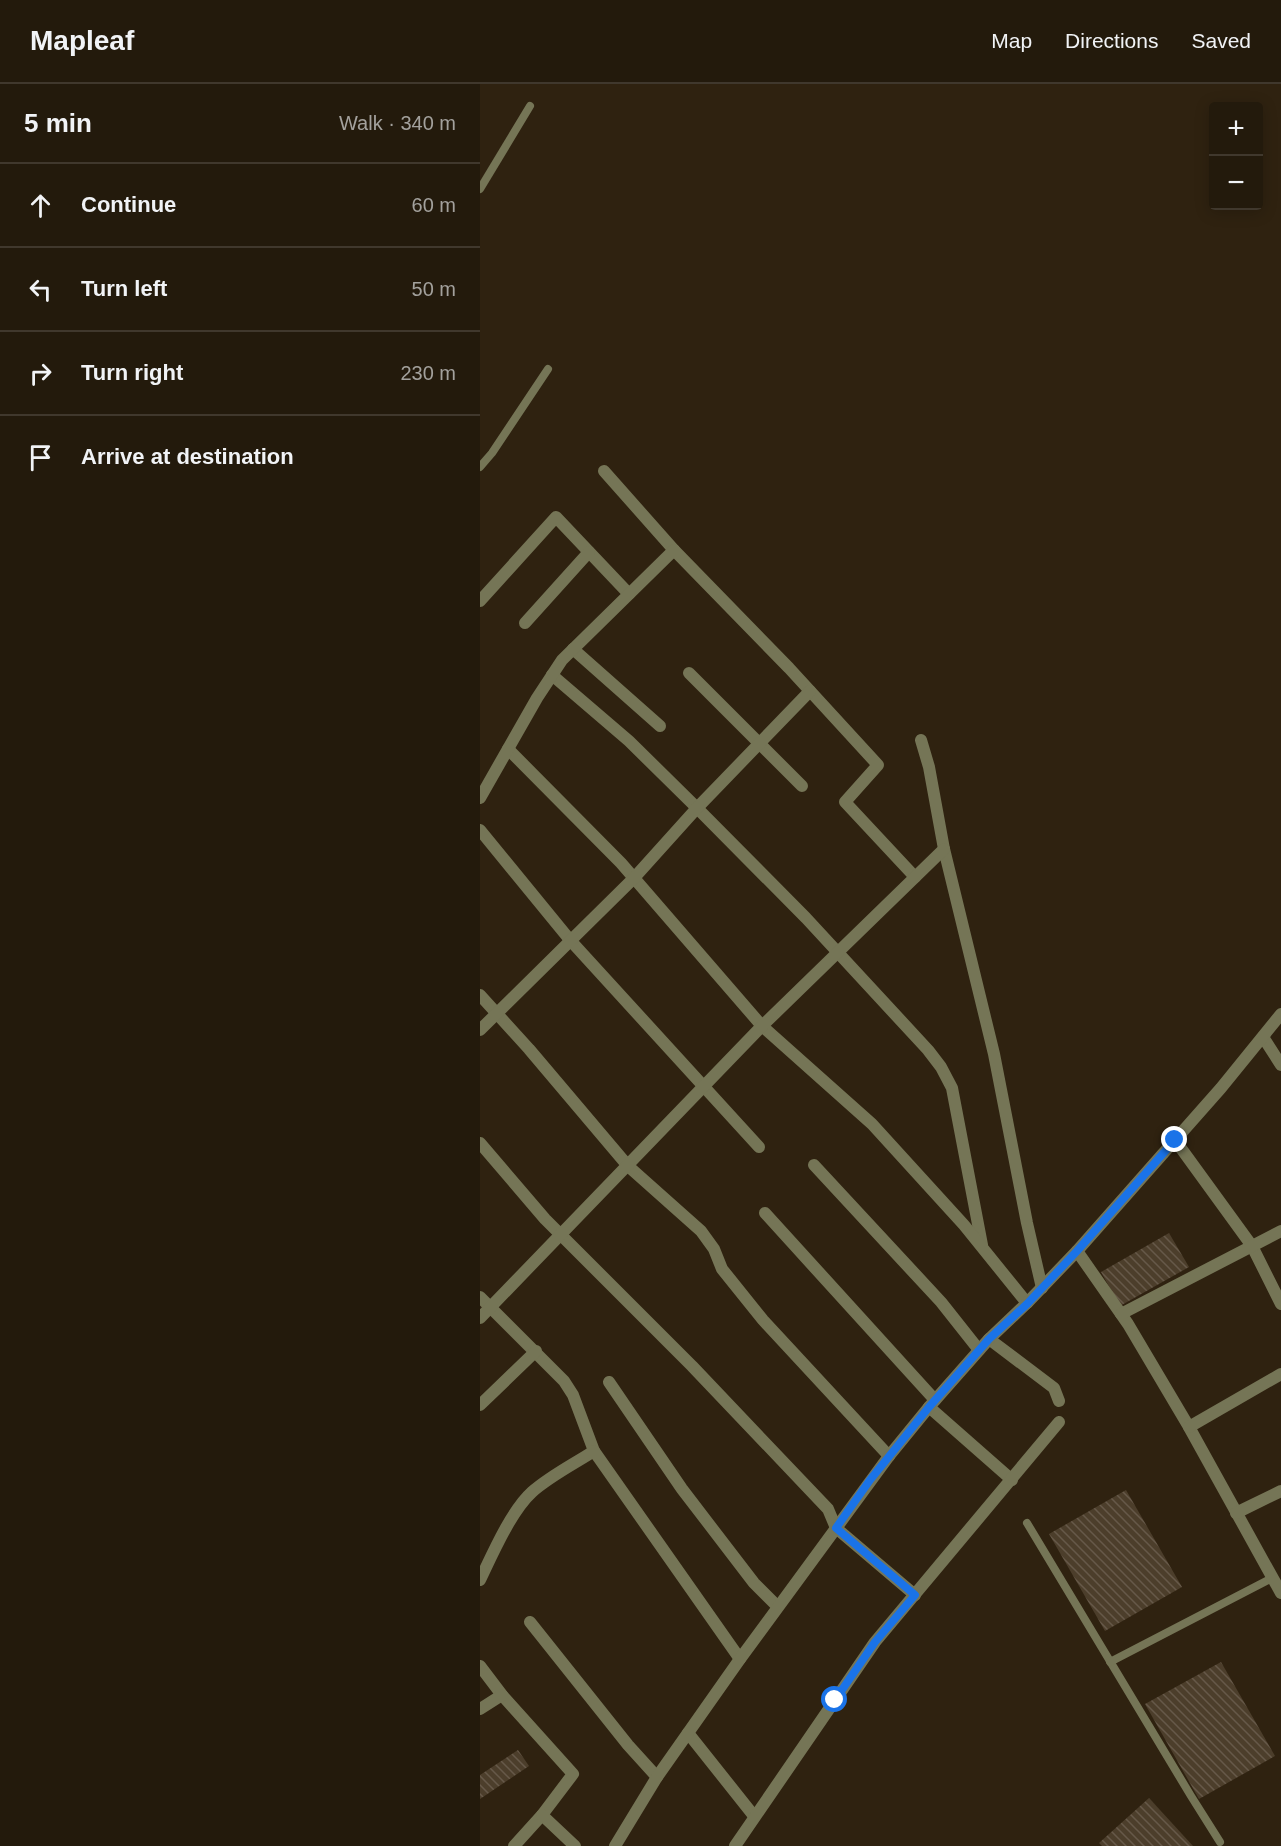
<!DOCTYPE html>
<meta charset="utf-8">
<style>
:root{--surface:#231a0c;--page:#2f271a;--text:#f1f3f6;--muted:#a3a19d;--line:#40382d}
body{margin:0;font-family:Helvetica,sans-serif;background:var(--page);color:var(--text)}
.controls{position:absolute;right:18px;top:18px;display:grid;overflow:hidden;border-radius:6px;box-shadow:0 3px 15px #0003}
.controls button{width:54px;height:54px;display:grid;place-items:center;padding:0;border:0;border-bottom:2px solid var(--line);background:var(--surface);color:var(--text);font:30px sans-serif}
.stop{position:absolute;width:18px;height:18px;margin:-14px;border:4px solid #1a73e8;border-radius:50%;background:#fff}
.stop.end{background:#1a73e8;border-color:#fff;box-shadow:0 2px 6px #0008}
.list{margin:0;padding:0;list-style:none}
h2{display:flex;justify-content:space-between;align-items:center;height:78px;margin:0;padding:0 24px;font-size:26px}
h2 small{font-size:20px;font-weight:400;color:var(--muted)}
.list li{display:grid;grid-template-columns:39px 1fr auto;gap:18px;align-items:center;box-sizing:border-box;height:84px;padding:0 24px;border-top:2px solid var(--line)}
.list b{display:block;font-size:22px;white-space:nowrap}
.list em{font-size:20px;font-style:normal;color:var(--muted)}
.icon{flex:none;width:33px;height:33px;fill:none;stroke:currentColor;stroke-width:2;stroke-linecap:round;stroke-linejoin:round}
.map{position:relative;flex:none;width:801px;height:1762px;overflow:hidden}
header{display:flex;align-items:center;gap:36px;box-sizing:border-box;height:84px;padding:0 30px;background:var(--surface);border-bottom:2px solid var(--line)}
header strong{font-size:28px}
nav{display:flex;gap:33px;margin-inline-start:auto;font-size:21px}
main{display:flex}
aside{flex:1;background:var(--surface)}
.map>svg:first-child{display:block}
.building{fill:url(#building-back-hatch)}
.lines{fill:none;stroke-linecap:round;stroke-linejoin:round}
.service{stroke:#757556;stroke-width:8}
.minor{stroke:#757556;stroke-width:12}
.tertiary{stroke:#757556;stroke-width:12}
.route{stroke:#1a73e8;stroke-width:8}
</style>
<header>
<strong>Mapleaf</strong>
<nav><a>Map</a><a>Directions</a><a>Saved</a></nav>
</header>
<main>
<aside>
<h2>5 min<small>Walk · 340 m</small></h2>
<ul class="list">
<li><svg class="icon" aria-label="ahead" viewBox="0 0 24 24"><path d="M12 20V5M6 11l6-6 6 6"/></svg><div><b>Continue</b></div><em>60 m</em></li>
<li><svg class="icon" aria-label="left" viewBox="0 0 24 24"><path d="M17 20v-9H6M10 6l-5 5 5 5"/></svg><div><b>Turn left</b></div><em>50 m</em></li>
<li><svg class="icon" aria-label="right" viewBox="0 0 24 24"><path d="M7 20v-9h11M14 6l5 5-5 5"/></svg><div><b>Turn right</b></div><em>230 m</em></li>
<li><svg class="icon" aria-label="arrive" viewBox="0 0 24 24"><path d="M6 21V4h12l-3 4 3 4H6"/></svg><div><b>Arrive at destination</b></div></li>
</ul>
</aside>
<div class="map">
<svg width="801" height="1762" viewBox="0 0 801 1762">
<defs>
<pattern id="building-back-hatch" width="6" height="6" patternUnits="userSpaceOnUse" patternTransform="scale(1.5)"><rect width="6" height="6" fill="#4c3e2b"/><path d="M-1 5l2 2M0 0l6 6M5-1l2 2" fill="none" stroke="#665949"/></pattern>
</defs>
<rect width="100%" height="100%" fill="#2f2210"/>
<g class="building">
<polygon points="689,1149 709,1183 640,1222 621,1188"/>
<polygon points="646,1406 702,1503 625,1547 569,1450"/>
<polygon points="741,1578 795,1672 719,1715 665,1620"/>
<polygon points="38,1666 49,1682 0,1715 0,1691"/>
<polygon points="669,1714 713,1762 622,1762 619,1759"/>
</g>
<g class="lines">
<g class="service">
<polyline points="0,105 50,22"/>
<polyline points="0,383 12,369 68,285"/>
<polyline points="547,1439 711,1712 740,1758"/>
<polyline points="630,1578 792,1494"/>
</g>
<g class="minor">
<polyline points="124,387 194,466"/>
<polyline points="0,517 76,433 149,510"/>
<polyline points="45,539 109,468"/>
<polyline points="93,565 180,642"/>
<polyline points="209,589 322,702"/>
<polyline points="72,591 149,657 217,724 326,834 448,966 461,983 472,1004 502,1161"/>
<polyline points="441,656 449,683 464,765 514,970 547,1139 562,1204"/>
<polyline points="28,665 141,779 282,942 392,1040 484,1141 547,1219"/>
<polyline points="0,714 57,614 82,576 194,466 309,584 398,681 365,718 435,793"/>
<polyline points="0,746 90,856 279,1063"/>
<polyline points="0,911 49,965 148,1082 221,1147 234,1165 242,1185 283,1236 409,1372"/>
<polyline points="0,946 154,794 217,724 330,607"/>
<polyline points="783,953 801,981"/>
<polyline points="695,1056 772,1162 801,1220"/>
<polyline points="0,1059 65,1135 212,1282 348,1425 356,1444 435,1511"/>
<polyline points="334,1081 461,1218 499,1266"/>
<polyline points="285,1129 455,1316"/>
<polyline points="597,1167 648,1240 709,1343 801,1509"/>
<polyline points="0,1213 84,1297 93,1311 114,1367"/>
<polyline points="641,1230 801,1147"/>
<polyline points="0,1234 282,942 464,765"/>
<polyline points="509,1255 574,1304 579,1317"/>
<polyline points="129,1298 202,1405 274,1499 297,1522"/>
<polyline points="0,1321 56,1267"/>
<polyline points="449,1323 532,1396"/>
<polyline points="709,1343 801,1290"/>
<polyline points="756,1429 801,1407"/>
<path d="M0,1496C12,1471 31,1427 52,1408C70,1392 94,1380 114,1367L260,1575"/>
<polyline points="50,1538 148,1661 177,1693"/>
<polyline points="0,1582 22,1611 93,1690 62,1731 34,1762"/>
<polyline points="0,1625 22,1611"/>
<polyline points="208,1649 274,1732"/>
<polyline points="62,1731 95,1762"/>
<polyline points="255,1762 395,1558 579,1338"/>
</g>
<polyline class="tertiary" points="135,1762 177,1693 260,1575 409,1372 449,1323 509,1255 547,1219 597,1167 741,1004 801,930"/>
</g>
<g class="lines">
<polyline class="route" points="355,1616 395,1558 435,1511 356,1444 390,1396 449,1323 509,1255 547,1220 597,1167 695,1056"/>
</g>
</svg>
<div class="controls">
<button>+</button>
<button>−</button>
</div>
<div class="stop" style="left:355px;top:1616px"></div>
<div class="stop end" style="left:695px;top:1056px"></div>
</div>
</main>
